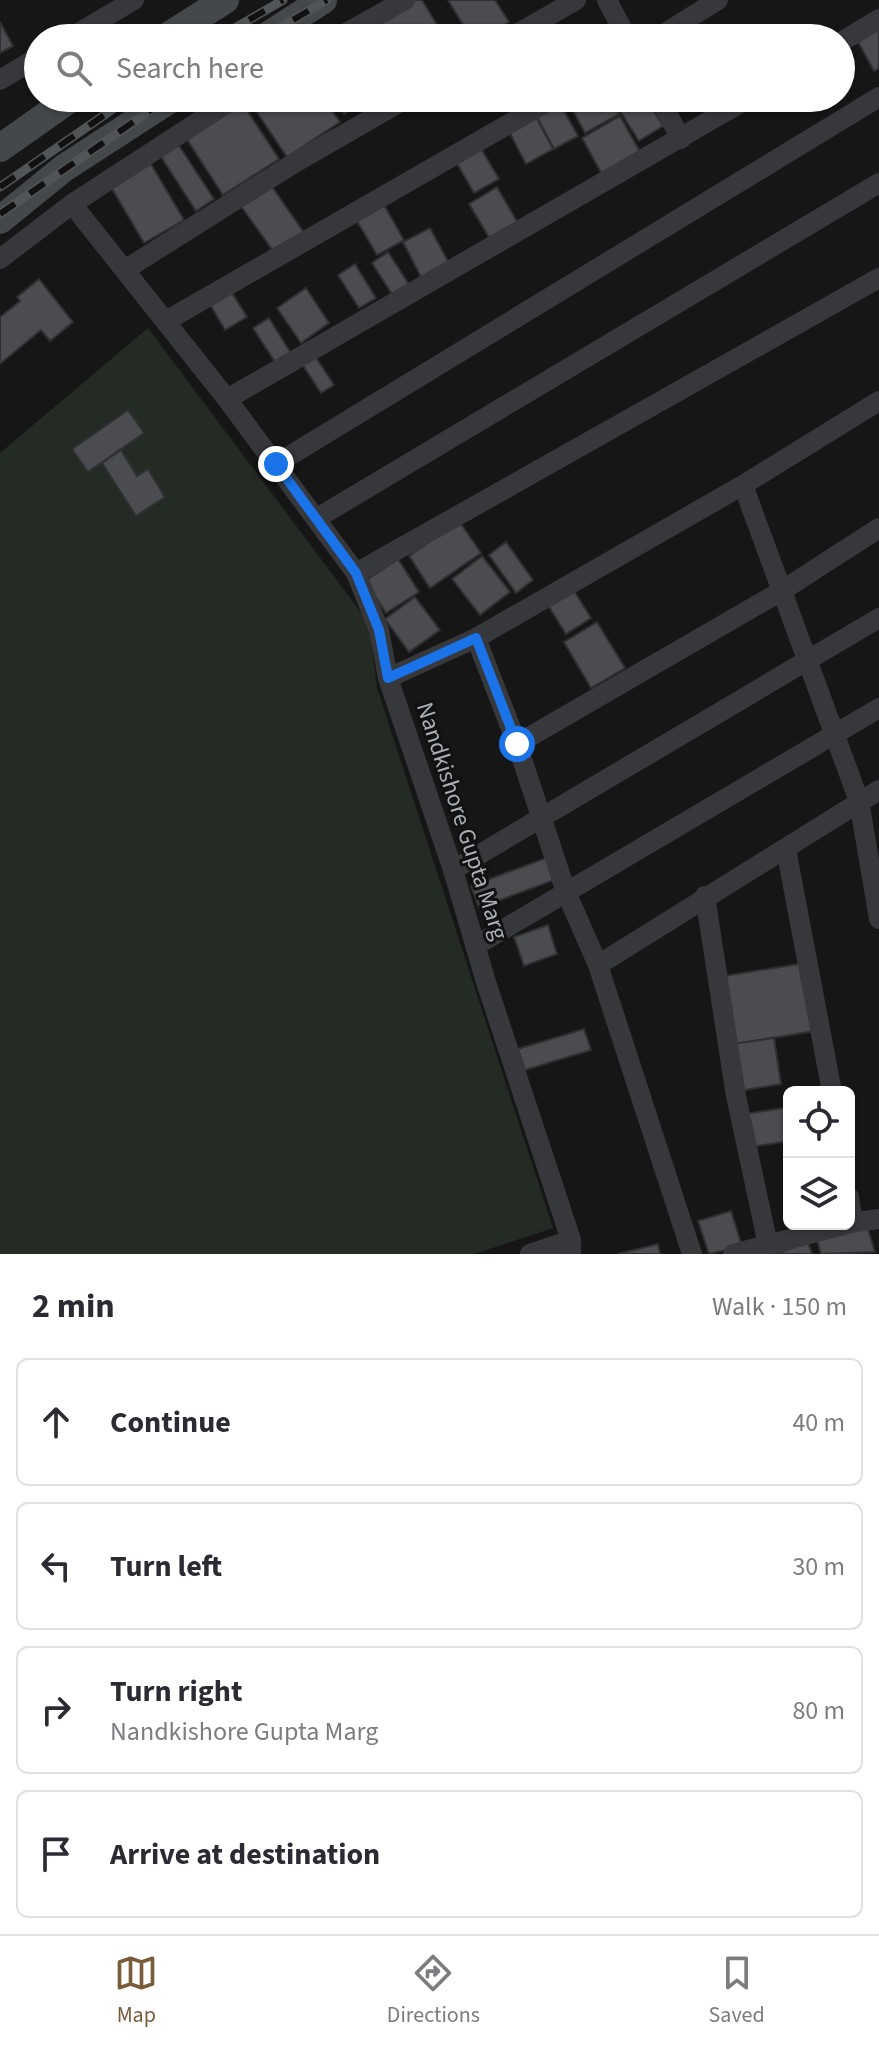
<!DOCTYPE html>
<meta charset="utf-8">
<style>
:root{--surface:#fff;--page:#f7f7f7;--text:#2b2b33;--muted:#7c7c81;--line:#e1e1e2;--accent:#7a5c3d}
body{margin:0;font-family:"Source Sans 3",sans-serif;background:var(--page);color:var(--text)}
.controls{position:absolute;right:24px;bottom:24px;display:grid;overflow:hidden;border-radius:12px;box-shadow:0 2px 6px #0004}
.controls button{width:72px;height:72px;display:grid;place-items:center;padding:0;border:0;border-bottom:2px solid var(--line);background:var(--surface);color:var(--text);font:40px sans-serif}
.stop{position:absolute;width:24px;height:24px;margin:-18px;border:6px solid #1a73e8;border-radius:50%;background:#fff}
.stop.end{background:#1a73e8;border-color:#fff;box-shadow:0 2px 8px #0008}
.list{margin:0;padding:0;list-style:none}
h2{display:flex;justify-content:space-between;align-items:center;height:104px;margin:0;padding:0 32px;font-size:34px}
h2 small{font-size:26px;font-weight:400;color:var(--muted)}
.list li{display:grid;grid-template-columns:52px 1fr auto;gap:24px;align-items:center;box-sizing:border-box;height:128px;margin:0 16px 16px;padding:0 16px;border:2px solid var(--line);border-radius:12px}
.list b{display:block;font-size:30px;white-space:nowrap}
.list p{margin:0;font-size:26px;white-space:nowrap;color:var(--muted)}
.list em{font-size:26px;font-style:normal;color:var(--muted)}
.icon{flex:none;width:44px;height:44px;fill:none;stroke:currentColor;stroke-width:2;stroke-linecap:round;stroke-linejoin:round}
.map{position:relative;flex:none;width:879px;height:1254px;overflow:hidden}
.search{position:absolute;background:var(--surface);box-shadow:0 2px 6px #0004;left:24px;right:24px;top:24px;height:88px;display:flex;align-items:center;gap:20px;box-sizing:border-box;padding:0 28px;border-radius:44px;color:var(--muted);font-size:30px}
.sheet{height:680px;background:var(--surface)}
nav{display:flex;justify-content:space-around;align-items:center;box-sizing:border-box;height:112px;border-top:2px solid var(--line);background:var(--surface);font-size:22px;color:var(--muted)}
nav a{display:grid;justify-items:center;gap:4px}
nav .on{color:var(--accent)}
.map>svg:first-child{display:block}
.green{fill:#242b24}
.building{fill:#4a4c4f;stroke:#303033;stroke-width:2}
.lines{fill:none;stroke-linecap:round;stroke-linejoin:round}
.street{stroke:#37383c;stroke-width:20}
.secondary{stroke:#45484b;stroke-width:28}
.rail-casing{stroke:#525558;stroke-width:9}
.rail{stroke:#111112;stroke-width:6;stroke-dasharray:18;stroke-linecap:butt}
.route{stroke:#1a73e8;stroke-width:10}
.labels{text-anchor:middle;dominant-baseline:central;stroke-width:6;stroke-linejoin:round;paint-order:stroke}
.street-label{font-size:24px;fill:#a9afb5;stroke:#111112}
</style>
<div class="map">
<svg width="879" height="1254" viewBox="0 0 879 1254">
<rect width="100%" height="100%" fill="#161617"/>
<polygon class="green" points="148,328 369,623 377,688 553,1228 474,1254 0,1254 0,453"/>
<g class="building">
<polygon points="415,0 422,0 445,38 387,38 378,22"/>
<polygon points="448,0 495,0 509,22 483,38 471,38"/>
<polygon points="0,22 13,46 0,53"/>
<polygon points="879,25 879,68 874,71 856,38"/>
<polygon points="323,98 340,122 287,157 248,99"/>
<polygon points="333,98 365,98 366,100 344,114"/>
<polygon points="566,98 610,98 619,114 585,133"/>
<polygon points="635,98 646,98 663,126 639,141 618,108"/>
<polygon points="558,100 578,136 554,149 535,113"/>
<polygon points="241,101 279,159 223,195 186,138"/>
<polygon points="534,113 553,149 526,164 507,128"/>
<polygon points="620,116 640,152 602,174 582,138"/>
<polygon points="178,144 214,199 196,211 160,155"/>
<polygon points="479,145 499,179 474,193 455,160"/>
<polygon points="151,164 184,220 144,243 111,187"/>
<polygon points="268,181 305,234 276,255 238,202"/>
<polygon points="497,187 518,223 490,239 469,204"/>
<polygon points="384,205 404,240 377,255 357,221"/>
<polygon points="430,228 449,263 421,277 403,242"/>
<polygon points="388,252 410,286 394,297 372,263"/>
<polygon points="355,264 376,298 359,308 338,275"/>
<polygon points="39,279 73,322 50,341 41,330 0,364 0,317 20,301 17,297"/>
<polygon points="229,288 247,317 225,330 208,301"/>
<polygon points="306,288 329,323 301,343 277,308"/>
<polygon points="269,318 292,355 277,365 253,328"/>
<polygon points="315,356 334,385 321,393 302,364"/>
<polygon points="128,410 144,433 88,472 72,449"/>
<polygon points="121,450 137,476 148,469 165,497 136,516 102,463"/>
<polygon points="459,521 481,553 430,588 409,556"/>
<polygon points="506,542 533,580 516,593 489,555"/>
<polygon points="482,556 510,592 480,615 452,579"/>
<polygon points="398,559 419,592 386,613 365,581"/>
<polygon points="571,586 591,618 566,634 546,602"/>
<polygon points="415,597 440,630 409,652 385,619"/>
<polygon points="597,622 625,668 591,688 564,642"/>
<polygon points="546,858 554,880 479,908 471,886"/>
<polygon points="548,925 557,954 524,966 514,937"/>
<polygon points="805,963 815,1031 735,1044 724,976"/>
<polygon points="584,1029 591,1050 525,1070 518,1049"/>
<polygon points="774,1038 781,1084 739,1091 732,1044"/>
<polygon points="784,1108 789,1141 750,1147 745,1114"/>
<polygon points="731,1211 742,1246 709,1254 698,1221"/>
<polygon points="867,1226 875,1252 821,1254 817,1240"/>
<polygon points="808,1242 812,1254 775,1254"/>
<polygon points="658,1244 660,1254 618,1254"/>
</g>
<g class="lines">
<g class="street">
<polyline points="607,0 627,38"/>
<polyline points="70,38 134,0"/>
<polyline points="337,38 405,0"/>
<polyline points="510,38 576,0"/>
<polyline points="657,38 718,0"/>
<polyline points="841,42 879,19"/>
<polyline points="0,80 38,57"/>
<polyline points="659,98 681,139"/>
<polyline points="72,204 227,399 356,573 379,630 388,678 453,870 486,982 571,1240 571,1254"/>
<polyline points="0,259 72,204 235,98"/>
<polyline points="126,269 291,165 407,98"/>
<polyline points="166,321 554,98"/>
<polyline points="227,399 749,98"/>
<polyline points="276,464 879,97"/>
<polyline points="743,485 859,801 879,919"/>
<polyline points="317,518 879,183"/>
<polyline points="356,573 879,278"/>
<polyline points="476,638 517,744 566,892 598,965 692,1254"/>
<polyline points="388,678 476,638 743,485 879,401"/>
<polyline points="517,744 783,590 879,528"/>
<polyline points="786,849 832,1092"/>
<polyline points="453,870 879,618"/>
<polyline points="705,896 736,1096 768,1245"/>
<polyline points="475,946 879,708"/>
<polyline points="598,965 879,790"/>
<polyline points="849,1197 853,1222"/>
<polyline points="849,1223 879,1219"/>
<polyline points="530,1254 571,1240"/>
<polyline points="733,1254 847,1224"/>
</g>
<g class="secondary">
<polyline points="165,38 225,0"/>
<polyline points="264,38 323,0"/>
<polyline points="0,148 71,98"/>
<polyline points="0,220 64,168 172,98"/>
</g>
<g class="rail-casing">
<g id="rail">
<polyline points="218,38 283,0"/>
<polyline points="262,38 327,0"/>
<polyline points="0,187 129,98"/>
<polyline points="0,214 168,98"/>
</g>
</g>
<use href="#rail" class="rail"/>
</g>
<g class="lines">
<polyline class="route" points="276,464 356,573 379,630 388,678 476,638 517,744"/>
</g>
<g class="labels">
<g class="street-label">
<text transform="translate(462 821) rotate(72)">Nandkishore Gupta Marg</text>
</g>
</g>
</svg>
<div class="controls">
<button><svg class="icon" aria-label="locate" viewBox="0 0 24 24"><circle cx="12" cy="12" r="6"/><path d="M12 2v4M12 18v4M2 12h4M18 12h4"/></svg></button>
<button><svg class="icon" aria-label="layers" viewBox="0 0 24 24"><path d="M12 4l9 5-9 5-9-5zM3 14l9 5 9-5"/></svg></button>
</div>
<div class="stop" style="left:517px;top:744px"></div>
<div class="stop end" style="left:276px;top:464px"></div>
<div class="search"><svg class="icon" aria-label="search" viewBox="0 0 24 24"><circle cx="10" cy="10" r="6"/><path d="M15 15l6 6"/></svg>Search here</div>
</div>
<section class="sheet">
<h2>2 min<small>Walk · 150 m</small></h2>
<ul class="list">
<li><svg class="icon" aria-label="ahead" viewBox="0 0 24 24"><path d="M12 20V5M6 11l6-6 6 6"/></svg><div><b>Continue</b></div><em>40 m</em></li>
<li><svg class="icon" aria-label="left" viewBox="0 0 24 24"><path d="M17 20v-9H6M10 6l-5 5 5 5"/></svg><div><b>Turn left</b></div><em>30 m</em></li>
<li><svg class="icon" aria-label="right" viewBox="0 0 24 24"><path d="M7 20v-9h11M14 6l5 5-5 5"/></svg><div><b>Turn right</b><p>Nandkishore Gupta Marg</p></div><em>80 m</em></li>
<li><svg class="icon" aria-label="arrive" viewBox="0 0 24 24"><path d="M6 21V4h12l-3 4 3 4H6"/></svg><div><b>Arrive at destination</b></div></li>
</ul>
</section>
<nav>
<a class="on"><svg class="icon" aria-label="map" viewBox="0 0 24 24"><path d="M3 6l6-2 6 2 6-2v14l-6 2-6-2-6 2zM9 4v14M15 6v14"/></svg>Map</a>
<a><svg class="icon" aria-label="directions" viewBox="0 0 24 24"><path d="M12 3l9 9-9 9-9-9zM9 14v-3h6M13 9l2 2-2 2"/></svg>Directions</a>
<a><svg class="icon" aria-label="saved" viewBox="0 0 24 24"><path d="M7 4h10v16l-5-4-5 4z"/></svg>Saved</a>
</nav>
